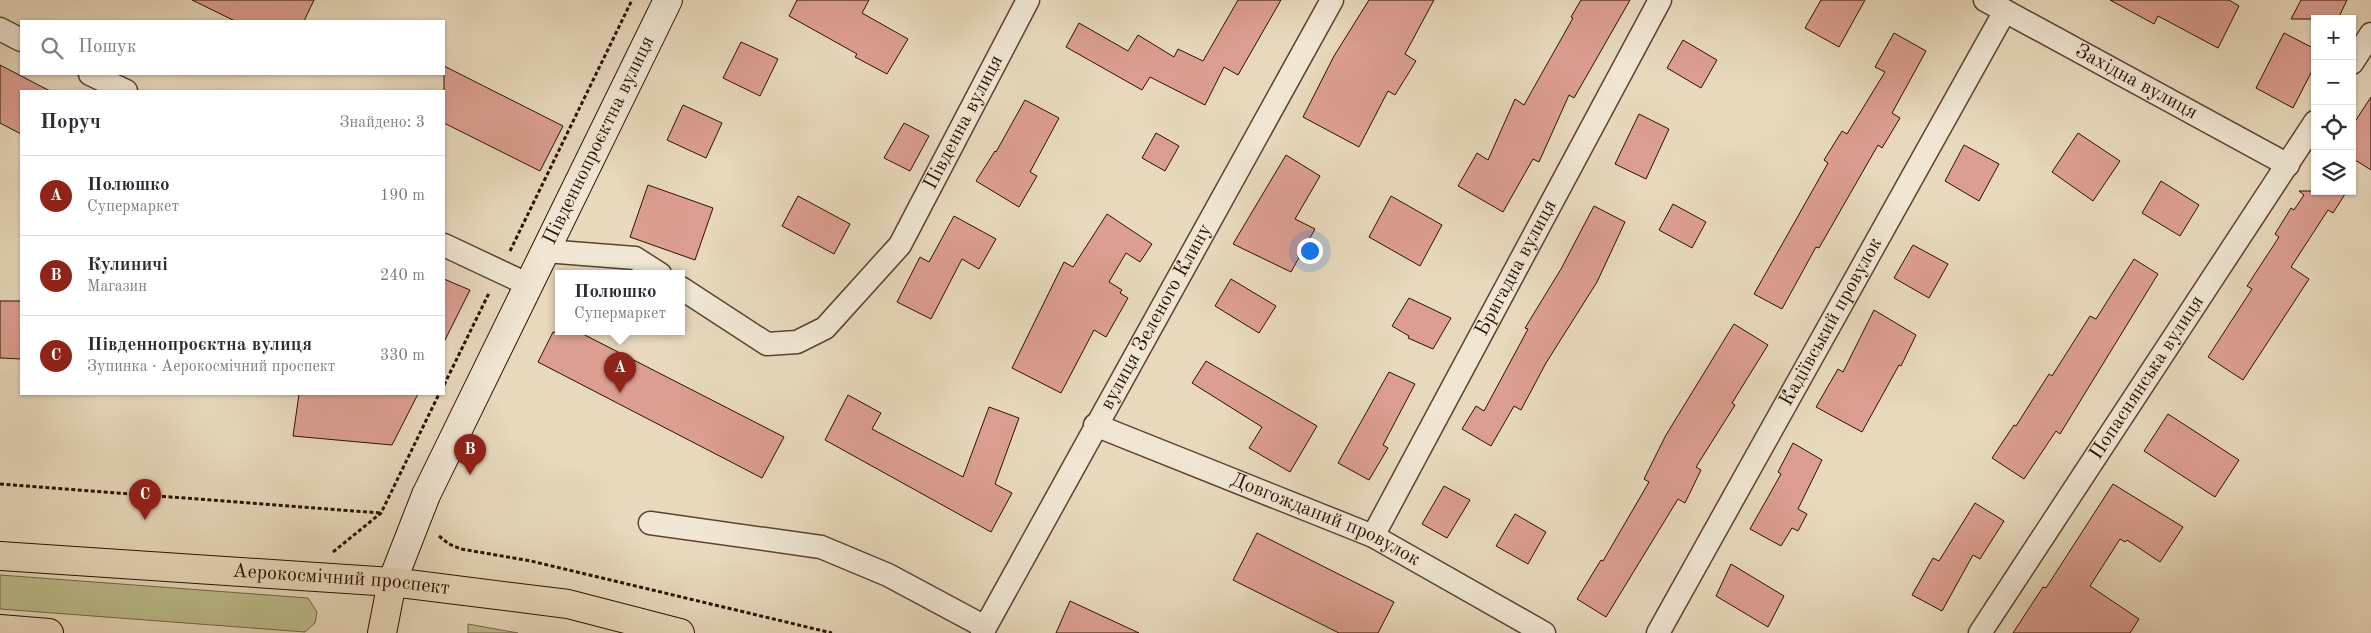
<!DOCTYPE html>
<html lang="uk">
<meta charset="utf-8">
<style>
:root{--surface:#fff;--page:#f2f2f3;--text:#2b2b33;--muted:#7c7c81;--line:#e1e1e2;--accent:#8f2418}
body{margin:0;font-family:"Old Standard TT",serif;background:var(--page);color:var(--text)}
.controls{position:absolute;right:15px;top:15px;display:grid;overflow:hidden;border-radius:0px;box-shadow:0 1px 4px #0004}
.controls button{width:45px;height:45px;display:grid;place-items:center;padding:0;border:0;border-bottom:1px solid var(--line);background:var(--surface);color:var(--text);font:25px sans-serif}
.you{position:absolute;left:1309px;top:250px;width:18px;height:18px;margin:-12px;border:4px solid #fff;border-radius:50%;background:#1a73e8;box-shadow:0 0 0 8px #1a73e833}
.badge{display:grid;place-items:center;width:32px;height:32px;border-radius:50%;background:var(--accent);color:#fff;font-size:16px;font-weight:700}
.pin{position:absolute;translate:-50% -41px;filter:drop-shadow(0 1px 2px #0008)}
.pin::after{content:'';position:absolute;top:26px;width:18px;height:15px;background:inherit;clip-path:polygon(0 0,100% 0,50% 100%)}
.popup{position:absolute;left:555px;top:270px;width:130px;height:65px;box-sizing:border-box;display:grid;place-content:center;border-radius:0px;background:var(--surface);filter:drop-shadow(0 1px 4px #0005);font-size:16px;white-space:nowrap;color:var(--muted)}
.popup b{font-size:19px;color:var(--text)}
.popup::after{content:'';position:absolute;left:50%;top:100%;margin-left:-10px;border:10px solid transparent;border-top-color:var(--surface)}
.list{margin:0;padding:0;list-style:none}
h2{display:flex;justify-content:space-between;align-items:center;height:65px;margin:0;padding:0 20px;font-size:21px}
h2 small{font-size:16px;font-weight:400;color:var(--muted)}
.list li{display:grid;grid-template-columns:32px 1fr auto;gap:15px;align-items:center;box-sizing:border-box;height:80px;padding:0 20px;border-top:1px solid var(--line)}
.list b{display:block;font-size:19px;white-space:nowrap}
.list p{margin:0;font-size:16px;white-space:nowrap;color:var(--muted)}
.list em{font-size:16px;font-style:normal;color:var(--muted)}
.icon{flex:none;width:28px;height:28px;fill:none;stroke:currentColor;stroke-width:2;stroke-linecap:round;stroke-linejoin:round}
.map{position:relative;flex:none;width:2371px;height:633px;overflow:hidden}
.search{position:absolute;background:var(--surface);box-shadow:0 1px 4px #0004;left:20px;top:20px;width:425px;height:55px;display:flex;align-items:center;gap:12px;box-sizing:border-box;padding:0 18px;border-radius:0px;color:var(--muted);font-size:19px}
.panel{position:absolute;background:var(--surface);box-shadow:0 1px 4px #0004;left:20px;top:90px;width:425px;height:305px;border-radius:0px}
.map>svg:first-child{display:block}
.green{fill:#bdbd8c;stroke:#746746}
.building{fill:#dc9e91;stroke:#2b1101}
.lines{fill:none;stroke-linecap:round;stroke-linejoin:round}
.minor-casing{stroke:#5a4330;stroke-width:25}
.secondary-casing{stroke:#2b1101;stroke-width:30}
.primary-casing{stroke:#2b1101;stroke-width:30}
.path{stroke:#2b1101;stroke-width:3;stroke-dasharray:4 2.5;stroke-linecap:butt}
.minor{stroke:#f0e6d3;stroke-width:22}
.secondary{stroke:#f0e6d3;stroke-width:28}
.primary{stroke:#e8d9bc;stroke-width:28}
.labels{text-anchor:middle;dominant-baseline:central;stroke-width:4;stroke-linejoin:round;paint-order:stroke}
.street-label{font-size:20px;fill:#2b1101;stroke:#f0e6d3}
</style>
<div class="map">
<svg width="2371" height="633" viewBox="0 0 2371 633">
<rect width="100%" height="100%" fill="#e8d9bc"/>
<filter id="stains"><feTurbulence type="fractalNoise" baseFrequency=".004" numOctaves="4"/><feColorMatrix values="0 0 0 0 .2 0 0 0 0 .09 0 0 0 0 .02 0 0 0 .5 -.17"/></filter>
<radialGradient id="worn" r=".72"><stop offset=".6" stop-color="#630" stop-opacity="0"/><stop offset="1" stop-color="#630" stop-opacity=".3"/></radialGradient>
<g class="green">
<polygon points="0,575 308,598 317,612 315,623 305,632 0,609"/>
<polygon points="468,624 518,633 468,633"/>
</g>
<g class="building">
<polygon points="192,0 314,0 304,21 235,21"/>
<polygon points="797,0 869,0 862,13 908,39 887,74 855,57 857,54 789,16"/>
<polygon points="1238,0 1281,0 1238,75 1224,67 1205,105 1150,77 1142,90 1066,47 1079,23 1128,51 1138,35 1174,57 1178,49 1203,61"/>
<polygon points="1369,0 1434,0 1405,54 1416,61 1395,95 1388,91 1359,147 1303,117 1334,56"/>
<polygon points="1581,0 1630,0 1574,98 1569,95 1539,162 1533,159 1503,212 1458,186 1477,153 1488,160 1515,99 1524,105 1573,18 1571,17"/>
<polygon points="1821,0 1865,0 1839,47 1805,28"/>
<polygon points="2110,0 2229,0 2239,6 2218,48 2158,16 2154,24"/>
<polygon points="2301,0 2347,0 2338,19 2291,19"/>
<polygon points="1894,33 1926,51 1892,113 1900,118 1882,148 1878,145 1819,248 1816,247 1782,309 1754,294 1828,163 1824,160 1842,131 1847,134 1885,72 1875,67"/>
<polygon points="2284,33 2315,49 2315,65 2293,108 2256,88"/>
<polygon points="1683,40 1717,60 1701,88 1667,68"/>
<polygon points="741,42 778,59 760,96 723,78"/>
<polygon points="0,65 50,91 21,91 21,134 0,123"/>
<polygon points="444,66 563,126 540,171 444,123"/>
<polygon points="2371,97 2371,170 2352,158 2352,126"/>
<polygon points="1025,100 1059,118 1030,172 1037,176 1019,207 976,181 995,151 996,152"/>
<polygon points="683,105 722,123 706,158 667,140"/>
<polygon points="1639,114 1669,129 1646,179 1615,164"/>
<polygon points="904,123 929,136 910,171 884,158"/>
<polygon points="1156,133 1179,146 1165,171 1142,158"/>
<polygon points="2078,133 2120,161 2093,201 2052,172"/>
<polygon points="1964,145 1999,164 1979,201 1945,181"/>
<polygon points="1286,155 1320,176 1295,219 1315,229 1291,272 1233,244"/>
<polygon points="2161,181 2199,205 2180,236 2142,213"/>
<polygon points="648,185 713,208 695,260 630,237"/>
<polygon points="2299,191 2347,191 2333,213 2328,210 2291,267 2309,279 2243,380 2208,357 2252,289 2247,286 2279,237 2275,234 2291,208 2294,210 2304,195"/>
<polygon points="798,196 850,224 834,254 782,226"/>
<polygon points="1391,196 1442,225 1420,266 1369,237"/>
<polygon points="1673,204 1706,222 1692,248 1659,230"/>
<polygon points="1594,206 1625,222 1597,282 1546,363 1521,410 1514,406 1491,446 1462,429 1476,406 1484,411 1528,329 1525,328 1561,269"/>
<polygon points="1107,214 1152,244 1140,262 1126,253 1109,282 1122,290 1120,293 1128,298 1106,337 1094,330 1061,393 1012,368 1064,262 1073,267"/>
<polygon points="954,216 996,239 979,269 962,259 931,319 897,302 920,257 929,262"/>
<polygon points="1913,245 1948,264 1929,298 1894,278"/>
<polygon points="2134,259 2158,274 2060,434 2056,431 2024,479 1992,458 2014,425 2016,426 2049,374 2052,376 2090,316 2096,319"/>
<polygon points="444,279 470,290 444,342"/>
<polygon points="1231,279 1276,306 1259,333 1215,306"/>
<polygon points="1409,298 1451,318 1433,349 1408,338 1409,336 1392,326"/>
<polygon points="0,301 21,301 21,359 0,358"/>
<polygon points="1874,310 1916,335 1901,366 1899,365 1862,432 1816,407 1838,369 1843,372"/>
<polygon points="1734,324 1768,345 1732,403 1735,405 1696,467 1701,470 1685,503 1678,499 1606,617 1577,599 1601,560 1603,561 1649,482 1644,479 1666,435"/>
<polygon points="553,332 579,332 784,437 762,478 538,362"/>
<polygon points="1206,361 1317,426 1290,472 1249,448 1262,427 1192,383"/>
<polygon points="1389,372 1415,384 1383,445 1388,448 1369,480 1338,463"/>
<polygon points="299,394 418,394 392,445 293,436"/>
<polygon points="848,395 881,413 872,429 963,477 989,407 1019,418 995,484 1012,493 991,532 825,440"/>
<polygon points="2168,414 2239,460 2215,497 2144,451"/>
<polygon points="1793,443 1822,460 1798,509 1807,514 1798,531 1792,528 1781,546 1750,529 1781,474 1778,472"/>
<polygon points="2113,484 2183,527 2160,562 2127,540 2125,542 2120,539 2090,586 2139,619 2130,633 2013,633 2043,587 2046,588"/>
<polygon points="1444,486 1470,500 1447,538 1422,524"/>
<polygon points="1975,503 2004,521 1980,559 1973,555 1942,611 1912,595 1933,558 1939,561"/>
<polygon points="1515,514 1546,532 1528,564 1496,546"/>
<polygon points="1257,533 1394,602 1378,633 1339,633 1233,580"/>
<polygon points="1731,564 1784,596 1768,627 1716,596"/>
<polygon points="1070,601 1139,633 1056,633"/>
</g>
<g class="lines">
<g class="minor-casing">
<g id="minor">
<path id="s1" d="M1985,0L2288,165"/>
<polyline points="0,29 21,40"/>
<polyline points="2352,63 2371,34"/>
<polyline points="90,74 126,91"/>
<polyline points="444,245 529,285"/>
<polyline points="545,251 635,258 660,274"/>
<path id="s2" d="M681,288L767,344L797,342L825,328L900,245L1028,0"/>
<path id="s3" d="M1095,425L1373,536L1544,633"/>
<polyline points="650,523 821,547 888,575 985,627"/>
<path id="s4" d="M1373,536L1660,0"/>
<path id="s5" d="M982,633L1332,0"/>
<path id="s6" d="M1658,633L2005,11"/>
<path id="s7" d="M1980,633L2315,122"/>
</g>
</g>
<g class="secondary-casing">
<g id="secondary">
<path id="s8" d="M392,582L426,495L668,0"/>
</g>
</g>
<g class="primary-casing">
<g id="primary">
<path id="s9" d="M0,556L392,582L568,604L680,633"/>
<polyline points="0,629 49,633"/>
<polyline points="382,633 392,582"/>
</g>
</g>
<g class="path">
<polyline points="510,251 632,0"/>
<polyline points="444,385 489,293"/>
<polyline points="0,484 381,513"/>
<polyline points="439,536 449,544 461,549 531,561 832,633"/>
<polyline points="333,552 381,513 439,394"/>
</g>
<use href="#minor" class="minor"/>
<use href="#secondary" class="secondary"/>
<use href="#primary" class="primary"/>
</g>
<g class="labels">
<g class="street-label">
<text stroke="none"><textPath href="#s1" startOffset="172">Західна вулиця</textPath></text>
<text stroke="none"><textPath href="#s2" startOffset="414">Південна вулиця</textPath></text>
<text stroke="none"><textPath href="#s8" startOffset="488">Південнопроєктна вулиця</textPath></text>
<text stroke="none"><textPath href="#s4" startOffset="304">Бригадна вулиця</textPath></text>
<text stroke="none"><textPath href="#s5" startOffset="361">вулиця Зеленого Клину</textPath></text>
<text stroke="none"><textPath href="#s6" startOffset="356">Кадіївський провулок</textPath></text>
<text stroke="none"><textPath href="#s7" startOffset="305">Попаснянська вулиця</textPath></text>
<text stroke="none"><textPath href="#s3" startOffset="249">Довгожданий провулок</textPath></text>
<text stroke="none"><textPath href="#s9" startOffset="342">Аерокосмічний проспект</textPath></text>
</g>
</g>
<rect width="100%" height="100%" filter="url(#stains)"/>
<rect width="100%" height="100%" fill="url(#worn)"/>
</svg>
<div class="controls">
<button>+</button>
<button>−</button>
<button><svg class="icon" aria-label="locate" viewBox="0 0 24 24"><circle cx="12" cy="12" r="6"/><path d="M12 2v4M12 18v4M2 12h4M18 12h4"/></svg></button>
<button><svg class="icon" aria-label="layers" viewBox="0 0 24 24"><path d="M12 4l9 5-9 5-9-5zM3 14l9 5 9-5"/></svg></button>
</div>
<div class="you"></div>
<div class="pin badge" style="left:620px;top:393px">A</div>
<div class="popup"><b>Полюшко</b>Супермаркет</div>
<div class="pin badge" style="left:470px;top:475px">B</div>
<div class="pin badge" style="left:145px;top:520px">C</div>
<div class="search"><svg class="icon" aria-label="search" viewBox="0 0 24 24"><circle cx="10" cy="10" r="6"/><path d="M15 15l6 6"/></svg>Пошук</div>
<section class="panel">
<h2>Поруч<small>Знайдено: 3</small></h2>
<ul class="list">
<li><span class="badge">A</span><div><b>Полюшко</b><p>Супермаркет</p></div><em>190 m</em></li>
<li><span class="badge">B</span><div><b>Кулиничі</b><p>Магазин</p></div><em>240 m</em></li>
<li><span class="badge">C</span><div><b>Південнопроєктна вулиця</b><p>Зупинка · Аерокосмічний проспект</p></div><em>330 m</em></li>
</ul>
</section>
</div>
